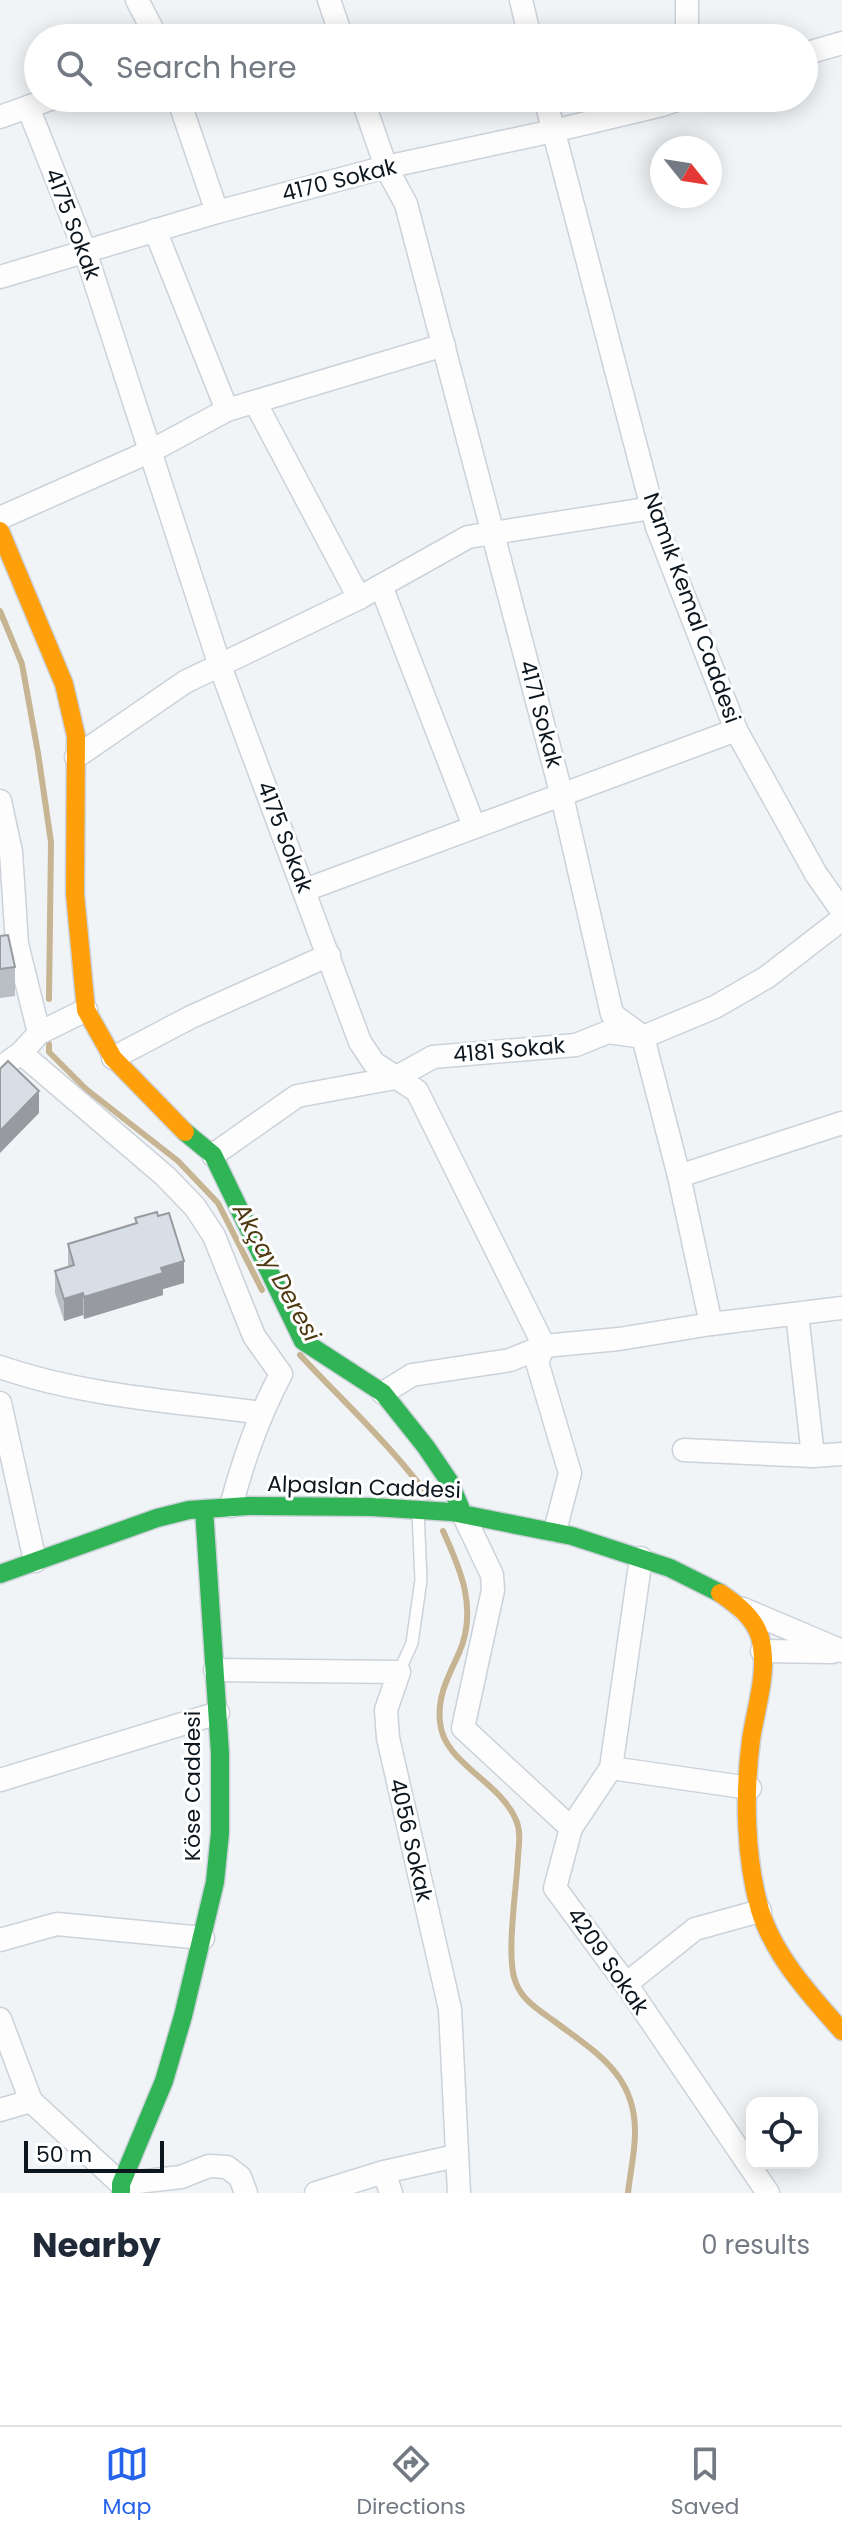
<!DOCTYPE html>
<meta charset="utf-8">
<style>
:root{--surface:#fff;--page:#f2f2f3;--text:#1f2937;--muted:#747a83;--line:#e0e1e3;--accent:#2563eb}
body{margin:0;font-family:Poppins,sans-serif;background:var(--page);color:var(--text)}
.controls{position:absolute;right:24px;bottom:24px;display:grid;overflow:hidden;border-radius:16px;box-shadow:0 4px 20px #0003}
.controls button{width:72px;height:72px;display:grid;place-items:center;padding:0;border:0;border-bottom:2px solid var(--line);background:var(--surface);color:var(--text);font:40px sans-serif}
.compass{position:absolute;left:650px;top:136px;width:72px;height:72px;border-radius:50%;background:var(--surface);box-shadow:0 4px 20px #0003;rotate:120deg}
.scale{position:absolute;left:24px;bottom:20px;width:140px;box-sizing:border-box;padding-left:8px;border:4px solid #0c161f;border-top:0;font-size:22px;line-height:28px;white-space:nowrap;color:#0c161f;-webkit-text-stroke:6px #fff;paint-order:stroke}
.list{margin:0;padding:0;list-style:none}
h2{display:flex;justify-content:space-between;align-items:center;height:104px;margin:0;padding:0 32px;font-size:34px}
h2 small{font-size:26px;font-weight:400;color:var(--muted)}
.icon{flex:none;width:44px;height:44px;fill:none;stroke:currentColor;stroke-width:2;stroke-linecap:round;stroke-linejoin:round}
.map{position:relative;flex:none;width:842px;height:2193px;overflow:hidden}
.search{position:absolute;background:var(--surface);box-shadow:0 4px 20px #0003;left:24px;right:24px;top:24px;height:88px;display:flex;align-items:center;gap:20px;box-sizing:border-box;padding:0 28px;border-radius:44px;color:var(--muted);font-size:30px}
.sheet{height:232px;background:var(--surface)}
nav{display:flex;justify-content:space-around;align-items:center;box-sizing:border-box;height:112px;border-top:2px solid var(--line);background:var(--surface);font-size:22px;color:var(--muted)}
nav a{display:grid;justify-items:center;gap:4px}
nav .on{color:var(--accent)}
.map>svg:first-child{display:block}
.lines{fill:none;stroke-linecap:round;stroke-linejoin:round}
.stream{stroke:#c6b492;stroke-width:6}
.lane-casing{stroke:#ccd2d9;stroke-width:14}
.street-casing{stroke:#ccd2d9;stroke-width:25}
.fast-casing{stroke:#ccd2d9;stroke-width:21}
.slow-casing{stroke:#ccd2d9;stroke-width:21}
.lane{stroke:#fdfdfe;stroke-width:11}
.street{stroke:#fdfdfe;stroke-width:22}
.fast{stroke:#30b455;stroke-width:18}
.slow{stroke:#ff9f0a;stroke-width:18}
.wall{fill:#babfc5}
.shaded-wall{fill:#979ba0}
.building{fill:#d8dee5;stroke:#979ba0;stroke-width:2}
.labels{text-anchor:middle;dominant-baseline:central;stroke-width:6;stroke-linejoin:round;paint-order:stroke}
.street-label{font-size:22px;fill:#0c161f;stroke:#fff}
.water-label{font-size:24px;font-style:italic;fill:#4f3a12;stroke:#fff}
</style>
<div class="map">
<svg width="842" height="2193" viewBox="0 0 842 2193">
<rect width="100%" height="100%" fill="#f1f4f7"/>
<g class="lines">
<g class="stream">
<polyline points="0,611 22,664 38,753 51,842 49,999"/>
<polyline points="49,1044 49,1052 86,1089 178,1161 218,1203 262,1290"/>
<path d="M300,1355C335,1393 373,1428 406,1468C414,1478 423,1487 428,1498"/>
<path d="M443,1531C461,1570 478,1610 459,1653C449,1675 437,1696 440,1722C443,1763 500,1781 516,1820C521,1831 519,1844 518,1856C517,1887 505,1958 516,1983C522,2000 540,2011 554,2021C595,2052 636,2074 635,2133C635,2153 630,2173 628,2193"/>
</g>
<g class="lane-casing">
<polyline id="lane" points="399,1672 412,1643 421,1580 418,1511"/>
</g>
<g class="street-casing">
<g id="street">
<polyline points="137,0 157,38"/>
<polyline points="329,0 342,38"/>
<polyline points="521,0 530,38"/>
<polyline points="687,0 687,38"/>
<polyline points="804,54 842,43"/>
<polyline points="178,98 217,212"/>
<polyline points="362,98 386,167 406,204 562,796 612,1014 643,1037 679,1176 711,1324"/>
<polyline points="545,98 657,527 736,730 816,874 842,911"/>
<polyline points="28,107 85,251 220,666 360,1042 374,1063 417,1091 544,1346 537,1362 570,1473 555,1531"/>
<polyline points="0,117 53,98"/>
<polyline points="155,230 227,410"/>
<polyline points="0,277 217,212 386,167 553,131 662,105 682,98"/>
<polyline points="255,402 359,598"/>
<polyline points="0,518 151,451 227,410 444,345"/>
<polyline points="381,586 474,826"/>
<polyline points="76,757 185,682 359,598 468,537 652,508"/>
<polyline points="0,801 11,852 17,944 39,1033"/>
<polyline points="305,890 736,730"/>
<path d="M21,1053L165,1176L195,1207L214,1236L254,1336L281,1374C258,1418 244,1458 231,1506"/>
<polyline points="113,1058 191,1017 329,955"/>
<polyline points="0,1068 21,1053 39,1033 86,1010"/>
<polyline points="213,1155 297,1096 395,1078 433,1057 576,1045 608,1032 643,1037 715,1007 767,977 842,919"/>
<polyline points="679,1176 842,1123"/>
<polyline points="797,1314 813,1456"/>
<path d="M0,1367C83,1396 174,1401 261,1413"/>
<polyline points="383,1393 412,1375 510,1360 544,1346 619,1339 711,1324 842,1308"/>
<polyline points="0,1403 35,1561"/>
<polyline points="684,1450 813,1456 842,1454"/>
<polyline points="463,1514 492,1575 493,1590 463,1728 571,1828 555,1888 626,1984 768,2193"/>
<polyline points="743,1609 842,1651"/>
<polyline points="762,1651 832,1652"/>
<polyline points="215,1670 399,1672 386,1710 388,1738 450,2009 459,2193"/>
<polyline points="611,1768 641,1558"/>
<polyline points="0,1780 218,1713"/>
<polyline points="571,1828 611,1768 750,1788"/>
<polyline points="0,1940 57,1924 203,1938"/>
<polyline points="626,1984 695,1929 760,1911"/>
<polyline points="0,2019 31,2101 121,2184 181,2177 209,2166 227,2167 240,2177 246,2193"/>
<polyline points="0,2110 31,2101"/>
<polyline points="384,2172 391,2193"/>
<polyline points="316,2193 384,2172 456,2156"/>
</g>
</g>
<g class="fast-casing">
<g id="fast">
<polyline points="185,1132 213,1155 303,1341 383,1393 426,1447 449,1481 463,1514"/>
<polyline points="0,1574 157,1518 189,1510 248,1506 372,1507 452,1512 572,1536 670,1568 720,1593"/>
<polyline points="121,2193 121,2184 164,2081 183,2016 215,1882 220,1833 220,1753 204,1509"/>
</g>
</g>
<g class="slow-casing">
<g id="slow">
<polyline points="0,531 64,684 76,736 75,894 86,1010 113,1058 185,1132"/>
<path d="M720,1593C736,1604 754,1617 760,1637C769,1671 756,1706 751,1740C744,1794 745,1858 760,1910C774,1956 811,1996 842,2031"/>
</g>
</g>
<use href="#lane" class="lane"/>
<use href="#street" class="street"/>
<use href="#fast" class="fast"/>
<use href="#slow" class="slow"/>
</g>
<g class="wall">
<polygon points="0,936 15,967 15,996 0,998"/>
<polygon points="135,1218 184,1283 163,1289 163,1295 84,1319 83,1315 64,1321 55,1293 55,1271 68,1267 68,1244 135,1224"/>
</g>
<g class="shaded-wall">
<polygon points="39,1091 39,1113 0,1153 0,1131"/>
<polygon points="184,1261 184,1283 163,1289 163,1295 84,1319 84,1297 161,1268"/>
<polygon points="83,1293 83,1315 64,1321 64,1299"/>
</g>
<g class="building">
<polygon points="8,935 15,967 0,969 0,936"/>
<polygon points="8,1061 39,1091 0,1131 0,1069"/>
<polygon points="157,1212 158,1216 169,1213 184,1261 161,1268 163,1273 84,1297 83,1293 64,1299 55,1271 74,1265 68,1244 137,1223 135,1218"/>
</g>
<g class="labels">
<g class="street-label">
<text transform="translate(339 180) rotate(-14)">4170 Sokak</text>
<text transform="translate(73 224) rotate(69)">4175 Sokak</text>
<text transform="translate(692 608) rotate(70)">Namık Kemal Caddesi</text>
<text transform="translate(541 714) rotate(75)">4171 Sokak</text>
<text transform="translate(285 837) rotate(69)">4175 Sokak</text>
<text transform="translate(509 1050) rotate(-5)">4181 Sokak</text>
<text transform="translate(364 1487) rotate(2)">Alpaslan Caddesi</text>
<text transform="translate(192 1786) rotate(-90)">Köse Caddesi</text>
<text transform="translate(411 1840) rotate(77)">4056 Sokak</text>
<text transform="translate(608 1961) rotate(55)">4209 Sokak</text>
</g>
<g class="water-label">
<text transform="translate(277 1272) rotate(61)">Akçay Deresi</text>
</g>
</g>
</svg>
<div class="controls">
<button><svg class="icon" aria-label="locate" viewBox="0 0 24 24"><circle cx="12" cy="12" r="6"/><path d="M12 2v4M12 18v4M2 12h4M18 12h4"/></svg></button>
</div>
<svg class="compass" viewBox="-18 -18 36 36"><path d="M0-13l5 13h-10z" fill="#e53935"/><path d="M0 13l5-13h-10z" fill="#747a83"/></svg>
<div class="scale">50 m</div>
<div class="search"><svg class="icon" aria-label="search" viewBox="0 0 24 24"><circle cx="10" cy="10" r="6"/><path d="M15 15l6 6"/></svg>Search here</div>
</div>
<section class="sheet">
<h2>Nearby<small>0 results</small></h2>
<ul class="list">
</ul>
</section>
<nav>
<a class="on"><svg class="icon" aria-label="map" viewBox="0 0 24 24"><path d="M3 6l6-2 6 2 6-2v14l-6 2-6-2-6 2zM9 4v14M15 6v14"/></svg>Map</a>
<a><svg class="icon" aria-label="directions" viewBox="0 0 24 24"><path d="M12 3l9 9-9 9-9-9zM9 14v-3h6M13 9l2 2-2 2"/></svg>Directions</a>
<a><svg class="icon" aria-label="saved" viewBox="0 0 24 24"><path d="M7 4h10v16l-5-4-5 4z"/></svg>Saved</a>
</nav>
